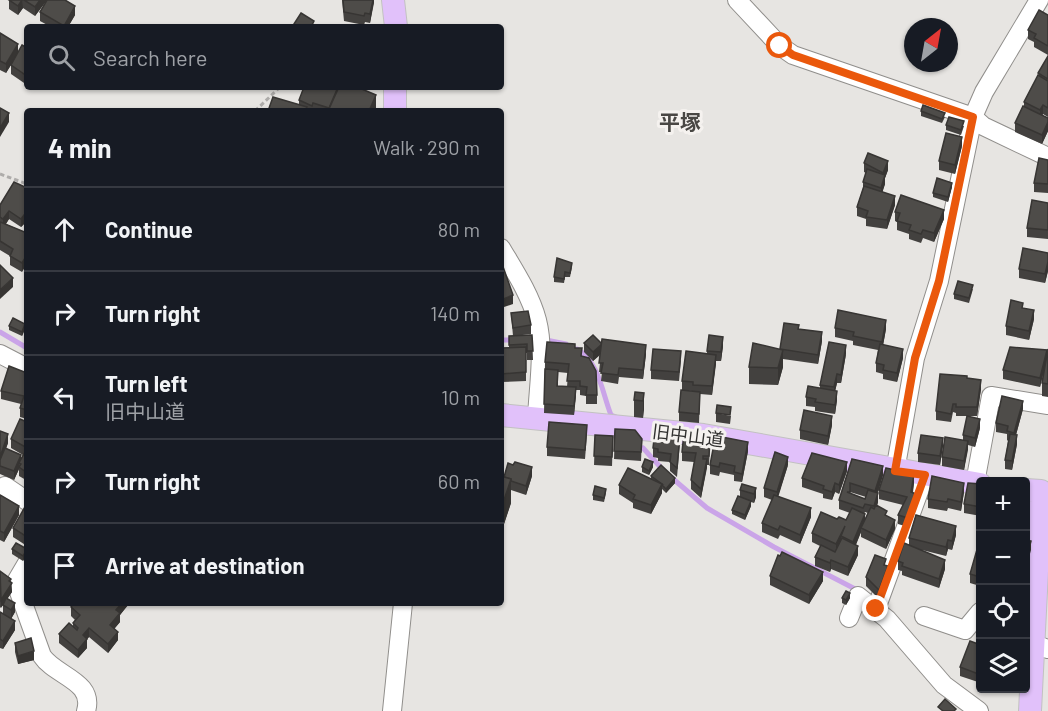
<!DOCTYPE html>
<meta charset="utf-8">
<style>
:root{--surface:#171b24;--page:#20242c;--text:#f1f3f6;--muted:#9ea1a6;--line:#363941}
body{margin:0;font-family:Barlow,"Noto Sans JP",sans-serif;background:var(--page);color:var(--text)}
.controls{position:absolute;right:18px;bottom:18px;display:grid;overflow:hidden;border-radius:6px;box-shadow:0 2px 4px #0004}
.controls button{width:54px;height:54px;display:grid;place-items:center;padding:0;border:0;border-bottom:2px solid var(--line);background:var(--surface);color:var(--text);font:30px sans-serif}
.compass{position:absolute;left:904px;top:18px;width:54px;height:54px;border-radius:50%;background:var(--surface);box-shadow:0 2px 4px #0004;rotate:31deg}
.stop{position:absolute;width:18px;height:18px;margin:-14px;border:4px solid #ea580c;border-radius:50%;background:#fff}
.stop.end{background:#ea580c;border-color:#fff;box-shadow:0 2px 6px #0008}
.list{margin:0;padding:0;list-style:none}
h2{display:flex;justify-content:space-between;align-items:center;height:78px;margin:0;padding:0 24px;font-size:26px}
h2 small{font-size:20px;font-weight:400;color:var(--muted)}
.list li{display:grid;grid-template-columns:39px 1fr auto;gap:18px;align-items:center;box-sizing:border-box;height:84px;padding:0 24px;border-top:2px solid var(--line)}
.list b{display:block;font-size:22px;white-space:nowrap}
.list p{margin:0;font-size:20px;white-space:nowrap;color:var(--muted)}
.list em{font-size:20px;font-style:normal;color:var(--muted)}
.icon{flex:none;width:33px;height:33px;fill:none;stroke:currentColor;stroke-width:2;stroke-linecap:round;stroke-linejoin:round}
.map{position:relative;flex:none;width:1048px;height:711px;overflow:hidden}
.search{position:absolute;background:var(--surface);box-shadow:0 2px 4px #0004;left:24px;top:24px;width:480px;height:66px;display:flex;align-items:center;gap:15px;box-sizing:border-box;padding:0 21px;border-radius:6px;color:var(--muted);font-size:22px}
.panel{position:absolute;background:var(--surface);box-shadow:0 2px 4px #0004;left:24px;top:108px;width:480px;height:498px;border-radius:6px}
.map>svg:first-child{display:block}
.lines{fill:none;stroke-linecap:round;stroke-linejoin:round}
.stream{stroke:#caa4e8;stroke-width:5}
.minor-casing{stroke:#908e8b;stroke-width:20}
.major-casing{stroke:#c2c1c1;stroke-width:24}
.path{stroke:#aeacaa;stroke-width:3;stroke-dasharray:4.5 3;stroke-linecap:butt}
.minor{stroke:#fff;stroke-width:18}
.major{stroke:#e1c1fa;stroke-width:22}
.wall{fill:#43413f;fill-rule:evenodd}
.shaded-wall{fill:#373533}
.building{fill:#4e4c49;stroke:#373533;stroke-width:1.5}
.route{stroke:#ea580c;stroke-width:8}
.labels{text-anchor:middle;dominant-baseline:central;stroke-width:6;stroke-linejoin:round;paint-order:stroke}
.street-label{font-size:18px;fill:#323130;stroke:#f5f2ef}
.quarter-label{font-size:21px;font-weight:bold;fill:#494744;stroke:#f5f2ef}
</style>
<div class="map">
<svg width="1048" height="711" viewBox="0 0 1048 711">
<rect width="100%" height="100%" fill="#e7e5e2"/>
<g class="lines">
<g class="stream">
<polyline points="0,332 27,348"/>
<polyline points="501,340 513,340"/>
<polyline points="546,340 566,344"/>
<path d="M577,349C599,362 602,392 611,415L616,417"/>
<polyline points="643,448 663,470"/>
<polyline points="672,478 707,508 774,547 861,592"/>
</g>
<g class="minor-casing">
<g id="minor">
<polyline points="737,0 780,46 793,55 973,117 983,126 1048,157"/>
<path d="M501,248C514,270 530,294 537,320C545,351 538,388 537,419"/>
<polyline points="0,354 27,368"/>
<polyline points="895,471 915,358 939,281 973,117 984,92 1039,0"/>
<polyline points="975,483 991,396 1048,405"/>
<polyline points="0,494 5,486 27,501"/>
<path d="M27,563L17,580L19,592L42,656C55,676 95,681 86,711"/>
<polyline points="876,609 925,475"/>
<polyline points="924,616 965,630 980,612"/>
<polyline points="849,618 858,596 887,619 944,685 979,711"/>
<polyline points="1034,644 1048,649"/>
<polyline points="392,711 403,603"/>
</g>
</g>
<g class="major-casing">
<g id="major">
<polyline points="393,0 396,27"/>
<polyline points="395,111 395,87"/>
<polyline points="501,415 703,435 980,484"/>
<polyline points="1026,490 1041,491 1030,711"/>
</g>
</g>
<g class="path">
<polyline points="255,111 280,87"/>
<polyline points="0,174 27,184"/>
</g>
<use href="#minor" class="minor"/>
<use href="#major" class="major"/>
</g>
<g class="wall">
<polygon points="9,0 47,0 35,16 23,8 18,15 9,9"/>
<polygon points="342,0 374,0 370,23 365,22 364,25 344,21"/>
<polygon points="40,12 75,15 68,27 51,27 40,21"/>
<polygon points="1048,15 1048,55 1034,47 1034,42 1028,39 1028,30"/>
<polygon points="0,33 18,52 27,48 27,85 11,74 11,65 6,73 0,70"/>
<polygon points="1048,56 1048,117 1043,114 1042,115 1048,118 1048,131 1042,144 1015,132 1015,123 1024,107 1024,102"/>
<polygon points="338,89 376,111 268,111 299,105 299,100"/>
<polygon points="921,111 945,117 942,123 921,116"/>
<polygon points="946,125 964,126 961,135 946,130"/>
<polygon points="962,146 955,174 939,170 939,161"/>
<polygon points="1048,160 1048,193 1034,192 1034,183"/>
<polygon points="864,163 888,170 885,178 885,184 882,192 895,205 887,229 866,226 866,219 857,216 857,207 863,188 863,182 866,173 864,172"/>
<polygon points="952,187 948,202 933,197 933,193"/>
<polygon points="27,188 27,226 24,224 21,227 9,219 6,224 27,233 22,272 10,265 10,256 0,250 0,205"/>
<polygon points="1048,203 1048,239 1027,237 1027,228"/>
<polygon points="895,212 944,219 934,242 923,238 921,243 909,239 909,234 897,230 897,222 895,221"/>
<polygon points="1048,253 1048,271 1045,283 1019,278 1019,269"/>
<polygon points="572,267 570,277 565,277 564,283 554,282 554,277"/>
<polygon points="973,289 969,303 954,299 954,294"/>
<polygon points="1023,308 1034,319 1029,340 1006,335 1006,326"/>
<polygon points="511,313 531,325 531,334 514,336 532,335 533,360 527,360 527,353 526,353 526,381 501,382 501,348 509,348 509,336 513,336"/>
<polygon points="9,326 25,329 22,336 9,330"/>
<polygon points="835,328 886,329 883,345 903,358 897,382 883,379 883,374 876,372 876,363 878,350 853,345 853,341 835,337"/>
<polygon points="799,329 822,341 818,364 783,359 783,367 778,385 749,384 749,367 780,350"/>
<polygon points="584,343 602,344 646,354 643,379 619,377 618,384 601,381 602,372 599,372 601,354 593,361 584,352"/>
<polygon points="723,346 721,361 716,361 712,395 700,394 699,423 679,421 679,412 692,391 682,390 682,381 707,354 707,351"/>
<path d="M575,348L582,356L597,395V404H586V396L580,395V390H576L574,415L544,413L545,362ZM558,372L568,373L567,387L558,386Z"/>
<polygon points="1048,349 1048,397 1042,396 1042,383 1043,373 1040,387 1003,379 1003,370 1047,355"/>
<polygon points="846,354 841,383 837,383 835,391 837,400 835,414 815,411 815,407 806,406 806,397 820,388 820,385"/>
<polygon points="681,360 679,381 651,379 651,370"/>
<polygon points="27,373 27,419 20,417 20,408 21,404 1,399 1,391"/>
<polygon points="967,378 981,389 977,416 956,416 956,413 953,412 951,422 936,420 936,411"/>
<polygon points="644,393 643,418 634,417 634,400"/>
<polygon points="1023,409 1016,435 1017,444 1012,470 1005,469 1005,460 1008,441 1007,440 1007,434 996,432 996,423"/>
<polygon points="716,413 731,416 730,424 716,422"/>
<polygon points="27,422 27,478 26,480 19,476 19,469 14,480 0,474 0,431 8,443 6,448 21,458 23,455 11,448 11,439"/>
<polygon points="832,425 828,445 800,439 800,430"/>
<polygon points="980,428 975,447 968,445 964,470 942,466 942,457 963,440 963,435"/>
<polygon points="615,429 642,439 641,461 614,459"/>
<polygon points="587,434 585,459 547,456 547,447"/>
<polygon points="595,435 613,436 612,466 594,465"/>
<polygon points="702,438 710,447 709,465 707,465 701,498 691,489 691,480 694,462 682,461 682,452"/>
<polygon points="943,438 940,465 918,462 918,453"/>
<polygon points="680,443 677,477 670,471 670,462 658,461 658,458 653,457 653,448"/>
<polygon points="748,451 742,482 734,481 734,475 720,472 719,476 710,474 710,465"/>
<path d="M852,459L883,475L878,493V502L877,506L887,516L895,529L886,549L861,537V532L856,545L858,555L848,576L831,569L830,572L815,566V557L820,546L812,542V533L837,519L846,520L850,513L839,509V500ZM850,492L866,497L865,499L850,494ZM865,512L868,513L865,520L864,514Z"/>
<polygon points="788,465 778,496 811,517 800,544 780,535 778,539 762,532 762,523 772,500 764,497 764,488"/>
<polygon points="642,467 653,467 649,475 642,472"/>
<polygon points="847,471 839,494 835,492 832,500 823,498 823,494 802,487 802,478"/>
<polygon points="501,476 504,477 532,476 526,495 511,490 511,503 504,524 501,522"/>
<polygon points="651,476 675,483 666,493 662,489 662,493 651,514 633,508 633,503 619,494 619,485 651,479"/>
<polygon points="914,483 913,493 916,503 908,527 898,524 898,515 903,505 879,499 879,490"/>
<polygon points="981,484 981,516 964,513 964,504"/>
<polygon points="756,488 756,497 754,503 751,502 751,506 745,520 732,514 732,510 740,497 740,490"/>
<polygon points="964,492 961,511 948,508 947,511 928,508 928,499"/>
<polygon points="606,493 604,502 593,500 593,495"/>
<polygon points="0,495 19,515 4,542 0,540"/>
<polygon points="27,505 27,546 13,537 13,528"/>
<polygon points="956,535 952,550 948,549 946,556 922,550 945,569 939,588 902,575 902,571 898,570 898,561 909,545 909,538"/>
<polygon points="981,546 981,585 980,586 970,583 970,574"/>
<polygon points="12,549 27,549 27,554 23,561 12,554"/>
<polygon points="780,556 823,581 809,604 770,585 770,576"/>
<polygon points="0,571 11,583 12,592 7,599 15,612 11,619 15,630 3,649 0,648 0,612 3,614 3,605 0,608"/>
<polygon points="888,575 879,599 866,586 866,577"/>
<polygon points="842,598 850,598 846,605 842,603"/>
<polygon points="66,603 86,603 88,605 129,603 120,615 120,622 114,629 118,640 108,653 89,637 87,639 87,648 78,658 59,643 59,634 73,626 73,623 75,620 71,616 71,606"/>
<polygon points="15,643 34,660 18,664 15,652"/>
<polygon points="981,645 981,683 960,676 960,667"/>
</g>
<g class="shaded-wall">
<polygon points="22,0 23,8 18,15 18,6"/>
<polygon points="40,0 47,0 35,16 35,7"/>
<polygon points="373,0 374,0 374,3 370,23 370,14"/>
<polygon points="75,6 75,15 68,27 64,27"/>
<polygon points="18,44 18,53 6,73 6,64"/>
<polygon points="376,95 376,111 369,111"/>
<polygon points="1043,105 1043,114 1040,119 1040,110"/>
<polygon points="9,113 9,122 0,137 0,128"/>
<polygon points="1048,122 1048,131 1042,144 1042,135"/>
<polygon points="962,137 962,146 955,174 955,165"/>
<polygon points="888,161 888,170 885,178 885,184 881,197 881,188 883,180 883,173"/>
<polygon points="952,183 952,187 948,202 948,197"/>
<polygon points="895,196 895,205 887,229 887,220"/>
<polygon points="944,210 944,219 934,242 934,233"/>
<polygon points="9,211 9,219 3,228 3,219"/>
<polygon points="24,215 24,224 21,227 21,219"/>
<polygon points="27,255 27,264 22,272 22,263"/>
<polygon points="1048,262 1048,271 1045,283 1045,274"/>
<polygon points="13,278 13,287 0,299 0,290"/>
<polygon points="513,295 513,304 501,308 501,300"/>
<polygon points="1034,310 1034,319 1029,340 1029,331"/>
<polygon points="886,320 886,329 882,351 882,342"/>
<polygon points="25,324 25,329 22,336 22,332"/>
<polygon points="822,332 822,341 818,364 818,355"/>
<polygon points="723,337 723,346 721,361 721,352"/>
<polygon points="602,344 602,353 593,361 593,352"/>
<polygon points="646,345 646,354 643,379 643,370"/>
<polygon points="846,345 846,354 841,383 841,375"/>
<polygon points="903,349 903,358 897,382 897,373"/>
<polygon points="783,350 783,367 778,385 778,368"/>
<polygon points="1047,350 1047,359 1040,387 1040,378"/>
<polygon points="716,355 716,364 712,395 712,386"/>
<polygon points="837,374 837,383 834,396 834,387"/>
<polygon points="981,380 981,389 977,416 977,407"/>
<polygon points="576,387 576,396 574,415 574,406"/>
<polygon points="837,391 837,400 835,414 835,405"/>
<polygon points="644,393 644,410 643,418 643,401"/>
<polygon points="1023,401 1023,409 1014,442 1014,433"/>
<polygon points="832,416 832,425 828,445 828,436"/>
<polygon points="980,419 980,428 975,447 975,438"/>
<polygon points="8,434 8,443 0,466 0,457"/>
<polygon points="1017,435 1017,444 1012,470 1012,461"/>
<polygon points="943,438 943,447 940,465 940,456"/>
<polygon points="968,441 968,450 964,470 964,461"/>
<polygon points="748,442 748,451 742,482 742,474"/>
<polygon points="21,455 21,463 19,463 19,469 14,480 14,471"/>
<polygon points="788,457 788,465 777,501 777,492"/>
<polygon points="707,459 707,468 701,498 701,489"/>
<polygon points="653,462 653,467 649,475 649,471"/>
<polygon points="847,462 847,471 839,494 839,485"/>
<polygon points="883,466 883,475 875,500 875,491"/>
<polygon points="532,467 532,476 526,495 526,486"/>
<polygon points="914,474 914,483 911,501 911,492"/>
<polygon points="675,478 675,483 666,493 666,489"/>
<polygon points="511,479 511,503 504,524 504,500"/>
<polygon points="835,483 835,492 832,500 832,492"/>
<polygon points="964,483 964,492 961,511 961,502"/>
<polygon points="662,484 662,493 651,514 651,505"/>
<polygon points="756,488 756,497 754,503 754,494"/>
<polygon points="878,493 878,502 874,515 874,506"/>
<polygon points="916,494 916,503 908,527 908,518"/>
<polygon points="751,501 751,506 745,520 745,515"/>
<polygon points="19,506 19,515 4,542 4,533"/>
<polygon points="811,508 811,517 800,544 800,535"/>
<polygon points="865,514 865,523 861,528 861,532 853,551 853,542"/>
<polygon points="895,520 895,529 886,549 886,540"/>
<polygon points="845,526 841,536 841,542 836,553 836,544"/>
<polygon points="956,526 956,535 952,550 952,541"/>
<polygon points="948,540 948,549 946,556 946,547"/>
<polygon points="1031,541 1031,550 1026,569 1026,560"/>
<polygon points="858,546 858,555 848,576 848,567"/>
<polygon points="27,550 27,554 23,561 23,556"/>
<polygon points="831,560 831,569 830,572 830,563"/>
<polygon points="945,560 945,569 939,588 939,579"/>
<polygon points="888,566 888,575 879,599 879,590"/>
<polygon points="823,572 823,581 809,604 809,595"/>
<polygon points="11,579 12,592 1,608 1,600"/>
<polygon points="850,593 850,598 846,605 846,600"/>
<polygon points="15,603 15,612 11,619 11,610"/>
<polygon points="122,603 129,603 129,604 120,615 120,622 110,634 110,625 116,610"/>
<polygon points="15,621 15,630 3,649 3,641"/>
<polygon points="89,628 89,637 83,644 83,635"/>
<polygon points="118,632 118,640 108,653 108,644"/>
<polygon points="87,639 87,648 78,658 78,650"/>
<polygon points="34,651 34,660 18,664 18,656"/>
</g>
<g class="building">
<polygon points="9,0 22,0 18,6"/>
<polygon points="24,0 40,0 35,7"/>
<polygon points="47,0 65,0 75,6 64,26 40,12"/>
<polygon points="343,0 373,0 370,14 365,13 364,16 344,12"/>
<polygon points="1039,10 1048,15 1048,46 1034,38 1036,34 1028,30"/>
<polygon points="301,13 314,21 311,27 292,27"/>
<polygon points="0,33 18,44 6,64 0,61"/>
<polygon points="22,45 27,48 27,76 11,65"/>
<polygon points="1048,56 1048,79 1038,73"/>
<polygon points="1038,75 1048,81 1048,108 1043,105 1040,110 1024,102"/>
<polygon points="304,87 338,87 329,108 313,103 312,106 299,100"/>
<polygon points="339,87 357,87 376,95 369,111 335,111 329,109"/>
<polygon points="273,97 307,107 305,111 268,111"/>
<polygon points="923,105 945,113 942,119 921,111"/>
<polygon points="1023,106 1048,118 1048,122 1042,135 1015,123"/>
<polygon points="0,108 9,113 0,128"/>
<polygon points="949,117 964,121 961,130 946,125"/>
<polygon points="946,133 962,137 955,165 939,161"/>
<polygon points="868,153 888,161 883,173 864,163"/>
<polygon points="1039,158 1048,160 1048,184 1034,183"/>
<polygon points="867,169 885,175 881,188 863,182"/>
<polygon points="937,178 952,183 948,197 933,193"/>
<polygon points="14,182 27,188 27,217 24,215 21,219 9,211 3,219 0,217 0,205"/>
<polygon points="864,186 895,196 887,220 866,217 868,211 857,207"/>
<polygon points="901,195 944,210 934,233 923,230 921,234 909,230 911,225 897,221 900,213 895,212"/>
<polygon points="1032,200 1048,203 1048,230 1027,228"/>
<polygon points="0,222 27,233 27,255 22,263 10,256 13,249 0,241"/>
<polygon points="1023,248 1048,253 1048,262 1045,274 1019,269"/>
<polygon points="557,258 572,263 570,273 565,272 564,279 554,277"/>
<polygon points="501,261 513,295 501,300"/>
<polygon points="0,265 13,278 0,290"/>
<polygon points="958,281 973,285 969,298 954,294"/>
<polygon points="1011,300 1023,303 1022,308 1034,310 1029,331 1006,326"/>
<polygon points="838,310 886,320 882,342 853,336 854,332 835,328"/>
<polygon points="528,311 531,325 513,328 511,313"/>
<polygon points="13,318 25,324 22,332 9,326"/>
<polygon points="784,323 799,325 798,329 822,332 818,355 780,349"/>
<polygon points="532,335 533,351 527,351 527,344 509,345 509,336"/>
<polygon points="593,335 602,344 593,352 584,343"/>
<polygon points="709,335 723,337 721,352 707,351"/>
<polygon points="602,339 646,345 643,370 619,368 618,375 601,373 603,363 599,363"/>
<polygon points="547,342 575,344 575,348 582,348 581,356 589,358 596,371 597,395 586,395 587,387 580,386 580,381 567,381 569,364 545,362"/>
<polygon points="829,342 846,345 841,375 837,374 834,387 820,385"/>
<polygon points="753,343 783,350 778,368 749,367"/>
<polygon points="880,344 903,349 897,373 883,370 884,365 876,363"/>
<polygon points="526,347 526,372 501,374 501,348"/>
<polygon points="1010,347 1047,350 1040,378 1003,370"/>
<polygon points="653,349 681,351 679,372 651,370"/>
<polygon points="1048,349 1048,384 1042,383"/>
<polygon points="686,351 716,355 712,386 693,385 693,382 682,381"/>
<polygon points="9,366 27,373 27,410 20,408 24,396 1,391"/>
<polygon points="545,369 558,370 557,386 576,387 574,406 544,404"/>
<polygon points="940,374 967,376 967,378 981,380 977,407 956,407 956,404 953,404 951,414 936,411"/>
<polygon points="808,386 837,391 835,405 815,402 816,399 806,397"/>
<polygon points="681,390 700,392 699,414 679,412"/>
<polygon points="635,392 644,393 643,401 634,400"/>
<polygon points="1002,396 1023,401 1014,433 1007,431 1008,426 996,423"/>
<polygon points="717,405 731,407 730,415 716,413"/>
<polygon points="804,410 832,416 828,436 800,430"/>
<polygon points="967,416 980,419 975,438 963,435"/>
<polygon points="20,419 27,422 27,448 11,439"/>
<polygon points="549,422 587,425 585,450 547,447"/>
<polygon points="615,429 635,430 642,439 641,452 614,451"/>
<polygon points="0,431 8,434 0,457"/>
<polygon points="655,431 680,434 677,468 670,462 671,454 658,452 658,449 653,448"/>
<polygon points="684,433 702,435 702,438 710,438 709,456 703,456 703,459 707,459 701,489 691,480 696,453 682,452"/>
<polygon points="1010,434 1017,435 1012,461 1005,460"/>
<polygon points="595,435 613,436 612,457 594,456"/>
<polygon points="921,435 943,438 940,456 918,453"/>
<polygon points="722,437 748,442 742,474 734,472 735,466 720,463 719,467 710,465 714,444 720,445"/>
<polygon points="945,437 968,441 964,461 942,457"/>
<polygon points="5,448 21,455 14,471 0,466 0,460"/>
<polygon points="26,450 27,451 27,469 26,472 19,467 21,464 19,463"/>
<polygon points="775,452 788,457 777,492 764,488"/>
<polygon points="812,453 847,462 839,485 835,483 832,492 823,489 824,486 802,478"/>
<polygon points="645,459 653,462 649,471 642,467"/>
<polygon points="852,459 883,466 875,491 850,483 850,492 847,492 865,499 868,490 878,493 874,506 865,504 863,508 839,500"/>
<polygon points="515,462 532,467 526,486 511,481 511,479 504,477 508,463 513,465"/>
<polygon points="661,465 675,478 666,489 661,484 662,484 651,476"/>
<polygon points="628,468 662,484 651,505 633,499 635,495 619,485"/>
<polygon points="886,468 914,474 911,492 916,494 908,518 898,515 907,497 879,490"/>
<polygon points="501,476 511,479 504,500 501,499"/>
<polygon points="932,476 964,483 961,502 948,499 947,502 928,499"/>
<polygon points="968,483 981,484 981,507 964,504"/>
<polygon points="742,484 756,488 754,494 740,490"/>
<polygon points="595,486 606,489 604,498 593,495"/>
<polygon points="0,495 19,506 4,533 0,531"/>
<polygon points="774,495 811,508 800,535 780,526 778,530 762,523"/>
<polygon points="738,496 751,501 745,515 732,510"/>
<polygon points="26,505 27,505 27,537 13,528"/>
<polygon points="876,505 887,511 885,515 895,520 886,540 861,528 871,507 874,509"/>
<polygon points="852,508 865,514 853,542 841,536 845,526 836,544 812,533 821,512 837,519 839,517 846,520"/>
<polygon points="916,515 956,526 952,541 948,540 946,547 909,538"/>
<polygon points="842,538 858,546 848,567 831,560 830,563 815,557 821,545 835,552"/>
<polygon points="1026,540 1031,541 1026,560"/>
<polygon points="16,543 27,549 23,556 12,549"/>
<polygon points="904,543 945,560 939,579 902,566 903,563 898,561"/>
<polygon points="978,546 981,546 980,577 970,574"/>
<polygon points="782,552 823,572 809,595 770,576 778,555 780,556"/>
<polygon points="875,555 886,559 884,565 888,566 879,590 866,577"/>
<polygon points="0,571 11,579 9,581 12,583 1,600"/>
<polygon points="846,591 850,593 846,600 842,598"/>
<polygon points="6,598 15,603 11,610 3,605"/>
<polygon points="74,603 86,603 88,605 90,603 122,603 116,610 120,613 110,625 118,632 108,644 89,628 83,635 87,639 78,650 59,634 69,623 77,630 78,628 73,623 80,615 71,607"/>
<polygon points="0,612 15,621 3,641 0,639"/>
<polygon points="31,638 34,651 18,656 15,643"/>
<polygon points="970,641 981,645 981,675 960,667"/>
<polygon points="945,699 956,709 954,711 943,711 938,707"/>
</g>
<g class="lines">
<polyline class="route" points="780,46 793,55 973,117 939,281 915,358 895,471 925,475 876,609"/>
</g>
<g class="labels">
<g class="street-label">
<text transform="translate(688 435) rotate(7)">旧中山道</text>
</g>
<g class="quarter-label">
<text x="680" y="121">平塚</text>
</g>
</g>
</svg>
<div class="controls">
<button>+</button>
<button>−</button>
<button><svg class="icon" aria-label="locate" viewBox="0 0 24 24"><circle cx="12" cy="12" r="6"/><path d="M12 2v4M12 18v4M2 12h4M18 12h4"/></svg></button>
<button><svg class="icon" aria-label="layers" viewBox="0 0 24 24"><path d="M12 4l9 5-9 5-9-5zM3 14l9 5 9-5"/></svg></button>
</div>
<svg class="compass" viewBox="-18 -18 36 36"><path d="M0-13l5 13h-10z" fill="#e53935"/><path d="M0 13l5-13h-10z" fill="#9ea1a6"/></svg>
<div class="stop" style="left:780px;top:46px"></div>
<div class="stop end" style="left:876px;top:609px"></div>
<div class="search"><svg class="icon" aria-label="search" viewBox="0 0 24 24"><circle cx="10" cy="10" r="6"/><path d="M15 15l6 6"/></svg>Search here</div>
<section class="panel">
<h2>4 min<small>Walk · 290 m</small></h2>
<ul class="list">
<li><svg class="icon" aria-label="ahead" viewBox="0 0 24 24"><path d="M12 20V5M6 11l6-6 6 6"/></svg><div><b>Continue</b></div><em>80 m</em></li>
<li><svg class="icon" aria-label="right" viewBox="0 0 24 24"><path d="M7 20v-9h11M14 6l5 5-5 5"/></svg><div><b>Turn right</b></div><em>140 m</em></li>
<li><svg class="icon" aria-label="left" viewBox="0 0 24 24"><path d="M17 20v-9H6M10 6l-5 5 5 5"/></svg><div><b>Turn left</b><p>旧中山道</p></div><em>10 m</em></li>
<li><svg class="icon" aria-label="right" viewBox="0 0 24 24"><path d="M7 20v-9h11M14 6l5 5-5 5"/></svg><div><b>Turn right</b></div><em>60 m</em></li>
<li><svg class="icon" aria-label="arrive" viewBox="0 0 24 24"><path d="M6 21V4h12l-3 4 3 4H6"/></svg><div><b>Arrive at destination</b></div></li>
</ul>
</section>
</div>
